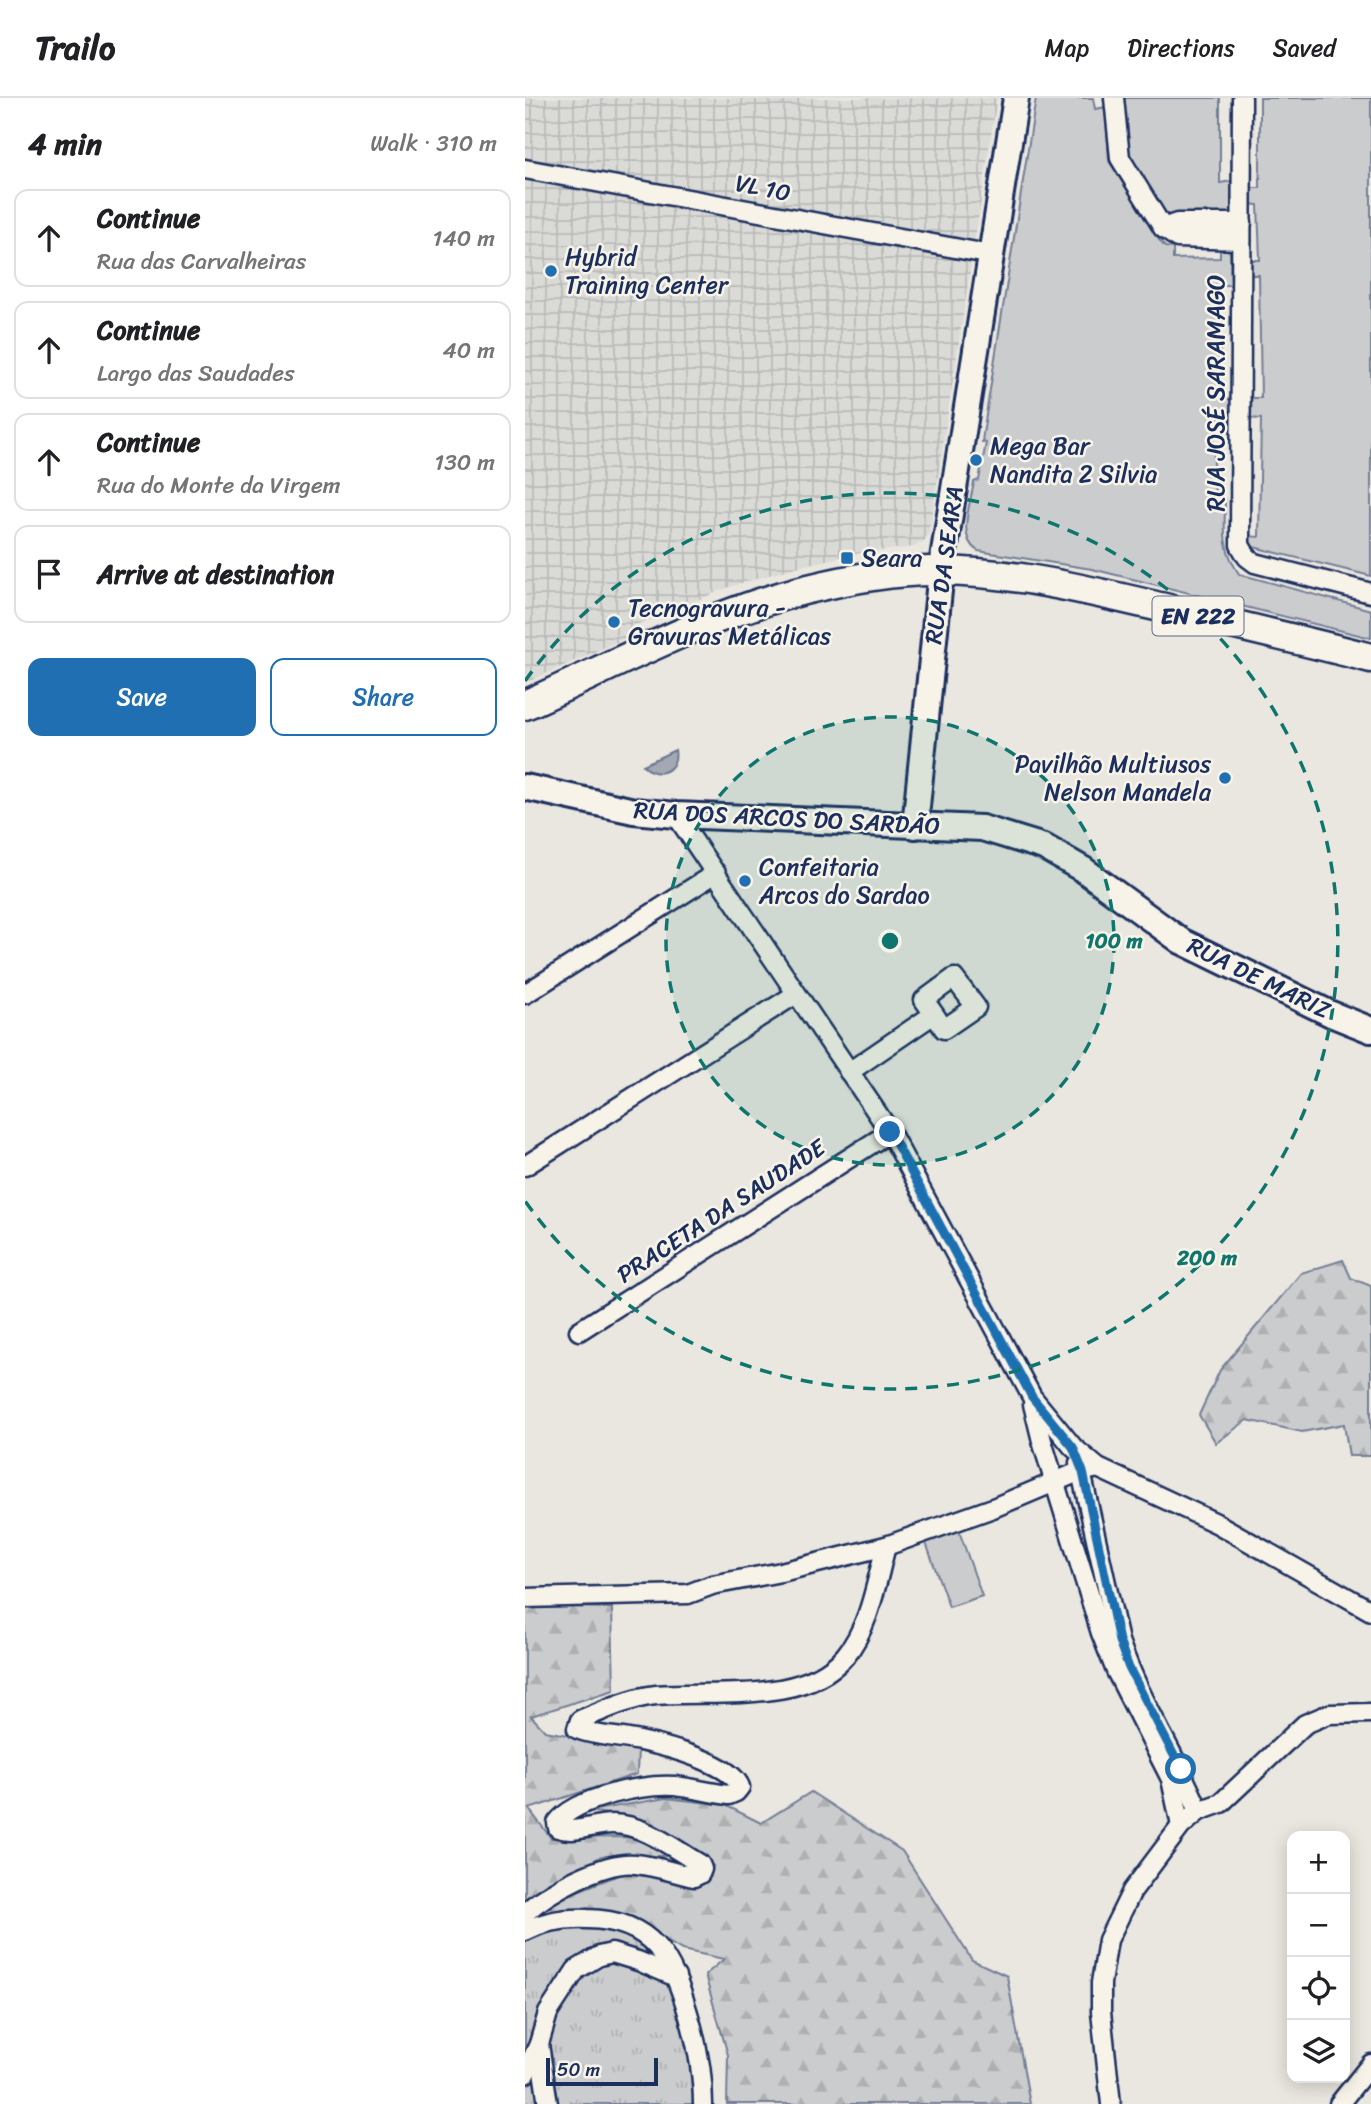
<!DOCTYPE html>
<meta charset="utf-8">
<style>
:root{--surface:#fff;--page:#f6f6f6;--text:#202124;--muted:#757577;--line:#e0e0e0;--accent:#1f6fb2}
body{margin:0;font-family:Sriracha,sans-serif;background:var(--page);color:var(--text)}
.controls{position:absolute;right:21px;bottom:21px;display:grid;overflow:hidden;border-radius:14px;box-shadow:0 4px 18px #0003}
.controls button{width:63px;height:63px;display:grid;place-items:center;padding:0;border:0;border-bottom:2px solid var(--line);background:var(--surface);color:var(--text);font:35px sans-serif}
.scale{position:absolute;left:21px;bottom:18px;width:112px;box-sizing:border-box;padding-left:7px;border:4px solid #1b2f5e;border-top:0;font-size:19px;line-height:24px;white-space:nowrap;color:#1b2f5e;-webkit-text-stroke:5px #f7f3e8;paint-order:stroke}
.stop{position:absolute;width:21px;height:21px;margin:-16px;border:5px solid #1f6fb2;border-radius:50%;background:#fff}
.stop.end{background:#1f6fb2;border-color:#fff;box-shadow:0 2px 7px #0008}
.list{margin:0;padding:0;list-style:none}
h2{display:flex;justify-content:space-between;align-items:center;height:91px;margin:0;padding:0 28px;font-size:30px}
h2 small{font-size:23px;font-weight:400;color:var(--muted)}
.list li{display:grid;grid-template-columns:46px 1fr auto;gap:21px;align-items:center;box-sizing:border-box;height:98px;margin:0 14px 14px;padding:0 14px;border:2px solid var(--line);border-radius:14px}
.list b{display:block;font-size:26px;white-space:nowrap}
.list p{margin:0;font-size:23px;white-space:nowrap;color:var(--muted)}
.list em{font-size:23px;font-style:normal;color:var(--muted)}
.actions{display:flex;gap:14px;padding:21px 28px}
.actions a{flex:1;padding:16px 0;border:2px solid var(--accent);border-radius:14px;text-align:center;font-size:24px;color:var(--accent)}
.actions .main{background:var(--accent);color:#fff}
.icon{flex:none;width:38px;height:38px;fill:none;stroke:currentColor;stroke-width:2;stroke-linecap:round;stroke-linejoin:round}
.map{position:relative;flex:none;width:846px;height:2006px;overflow:hidden}
header{display:flex;align-items:center;gap:42px;box-sizing:border-box;height:98px;padding:0 35px;background:var(--surface);border-bottom:2px solid var(--line)}
header strong{font-size:33px}
nav{display:flex;gap:38px;margin-inline-start:auto;font-size:24px}
main{display:flex}
aside{flex:1;background:var(--surface)}
.map>svg:first-child{display:block}
.industrial{fill:url(#industrial-grid)}
.grass{fill:#cbcccd;stroke:#737e96;stroke-width:2}
.forest{fill:url(#forest-firs);stroke:#737e96;stroke-width:2}
.park{fill:url(#park-tufts);stroke:#737e96;stroke-width:2}
.water{fill:url(#water-waves);stroke:#6d7892;stroke-width:2}
.lines{fill:none;stroke-linecap:round;stroke-linejoin:round}
.street-casing{stroke:#1b2f5e;stroke-width:23}
.secondary-casing{stroke:#1b2f5e;stroke-width:30}
.primary-casing{stroke:#1b2f5e;stroke-width:33}
.street{stroke:#f7f3e8;stroke-width:18}
.secondary{stroke:#f7f3e8;stroke-width:24}
.primary{stroke:#f7f3e8;stroke-width:28}
.route{stroke:#1f6fb2;stroke-width:9}
.ring{fill:none;stroke:#0f766e;stroke-width:3.5;stroke-dasharray:12 9}
.poi-dot{fill:#1f6fb2;stroke:#f7f3e8;stroke-width:2.5}
.labels{text-anchor:middle;dominant-baseline:central;stroke-width:5;stroke-linejoin:round;paint-order:stroke}
.shield{fill:#f7f3e8;stroke:#5d6a87;stroke-width:2}
.shield-label{font-size:23px;font-weight:bold;fill:#1b2f5e}
.street-label{font-size:24px;fill:#1b2f5e;stroke:#f7f3e8}
.poi-label{font-size:24px;fill:#1b2f5e;stroke:#f7f3e8;text-anchor:start}
.centre{fill:#0f766e;stroke:#f7f3e8;stroke-width:3.5}
.ring-label{font-size:21px;text-anchor:middle;font-weight:bold;fill:#0f766e;stroke:#f7f3e8;stroke-width:5;stroke-linejoin:round;paint-order:stroke}
</style>
<header>
<strong>Trailo</strong>
<nav><a>Map</a><a>Directions</a><a>Saved</a></nav>
</header>
<main>
<aside>
<h2>4 min<small>Walk · 310 m</small></h2>
<ul class="list">
<li><svg class="icon" aria-label="ahead" viewBox="0 0 24 24"><path d="M12 20V5M6 11l6-6 6 6"/></svg><div><b>Continue</b><p>Rua das Carvalheiras</p></div><em>140 m</em></li>
<li><svg class="icon" aria-label="ahead" viewBox="0 0 24 24"><path d="M12 20V5M6 11l6-6 6 6"/></svg><div><b>Continue</b><p>Largo das Saudades</p></div><em>40 m</em></li>
<li><svg class="icon" aria-label="ahead" viewBox="0 0 24 24"><path d="M12 20V5M6 11l6-6 6 6"/></svg><div><b>Continue</b><p>Rua do Monte da Virgem</p></div><em>130 m</em></li>
<li><svg class="icon" aria-label="arrive" viewBox="0 0 24 24"><path d="M6 21V4h12l-3 4 3 4H6"/></svg><div><b>Arrive at destination</b></div></li>
</ul>
<div class="actions"><a class="main">Save</a><a>Share</a></div>
</aside>
<div class="map">
<svg width="846" height="2006" viewBox="0 0 846 2006">
<defs>
<pattern id="industrial-grid" width="8" height="8" patternUnits="userSpaceOnUse" patternTransform="scale(1.75)"><rect width="8" height="8" fill="#dadad6"/><path d="M0 4h8M4 0v8" fill="none" stroke="#babbba"/></pattern>
<pattern id="forest-firs" width="22" height="20" patternUnits="userSpaceOnUse" patternTransform="scale(1.75)"><rect width="22" height="20" fill="#cbcccd"/><path d="M5 1l3.5 6h-7zM16 11l3.5 6h-7z" fill="#aeb0b2"/></pattern>
<pattern id="park-tufts" width="24" height="20" patternUnits="userSpaceOnUse" patternTransform="scale(1.75)"><rect width="24" height="20" fill="#cbcccd"/><path d="M3 7l-1-3M5 7V3M7 7l1-3M15 17l-1-3M17 17v-4M19 17l1-3" fill="none" stroke="#aeb0b2"/></pattern>
<pattern id="water-waves" width="16" height="10" patternUnits="userSpaceOnUse" patternTransform="scale(1.75)"><rect width="16" height="10" fill="#a3a8b4"/><path d="M0 5q4-4 8 0t8 0" fill="none" stroke="#848996"/></pattern>
</defs>
<rect width="100%" height="100%" fill="#eae7e0"/>
<filter id="ink" filterUnits="userSpaceOnUse"><feTurbulence type="fractalNoise" baseFrequency=".0143" numOctaves="2"/><feDisplacementMap in="SourceGraphic" scale="14" xChannelSelector="R" yChannelSelector="G"/><feConvolveMatrix kernelMatrix="1 2 1 2 8 2 1 2 1" color-interpolation-filters="sRGB"/></filter>
<g filter="url(#ink)">
<polygon class="industrial" points="0,0 472,0 404,436 398,444 389,449 328,456 271,469 207,488 106,529 105,538 0,585"/>
<g class="grass">
<path d="M511,0H568L570,11L581,9L584,63L634,142L640,149L648,150V161L695,160V150H699L705,154L706,187H695V300L706,301L705,315L693,314L695,328H688L690,402L700,401C700,433 696,448 714,476L846,512V540L567,471L453,453C431,440 446,405 449,384L454,382L461,345L457,344L458,336Z"/>
<polygon points="594,0 695,0 695,85 707,83 706,117 697,120 636,118 598,57"/>
<polygon points="735,0 846,0 846,478 724,448 723,438 734,439 736,321 723,320 722,300 736,300 734,177 722,177 722,162 735,162 733,107 722,106 722,90 735,90"/>
<polygon points="433,1430 457,1498 424,1509 400,1442"/>
</g>
<g class="forest">
<polygon points="818,1162 826,1180 846,1188 846,1358 824,1358 819,1326 777,1334 722,1322 691,1345 674,1317 695,1272 776,1175"/>
<polygon points="0,1508 87,1510 89,1592 6,1618 20,1633 113,1649 112,1676 4,1711 26,1740 109,1739 144,1758 76,1758 0,1808"/>
<polygon points="286,1694 377,1753 447,1862 482,1878 505,2006 202,2006 203,1957 180,1877 199,1861 157,1852 101,1819 9,1824 5,1819 32,1801 109,1771 176,1787 188,1768 121,1722 64,1713 141,1700 200,1707 236,1725"/>
</g>
<polygon class="park" points="91,1823 145,1865 178,2006 0,2006 0,1833"/>
<path class="water" d="M150,652C154,672 133,683 118,667Z"/>
<g class="lines">
<g class="street-casing">
<g id="street">
<polyline points="589,0 595,60 638,130 652,140 716,142"/>
<polyline points="717,0 715,447 722,459 730,465 846,495"/>
<polyline points="0,71 468,157"/>
<polyline points="638,130 652,125 717,125"/>
<polyline points="151,717 365,1034 507,1299 548,1349 573,1370 691,1425 846,1513"/>
<polyline points="0,896 191,775"/>
<polyline points="324,974 409,916 419,931 451,909 429,880 399,902 409,916"/>
<polyline points="0,1068 271,896"/>
<polyline points="54,1233 365,1034"/>
<polyline points="508,1306 517,1343 576,1535 591,1573 646,1681 656,1728"/>
<path d="M554,1365L594,1543C615,1602 650,1656 674,1713"/>
<polyline points="0,1500 163,1496 187,1487 256,1474 361,1448 468,1410 551,1375 573,1370"/>
<path d="M0,1815C22,1794 80,1762 111,1766C131,1768 150,1775 169,1779L175,1776L177,1771L175,1766C149,1751 119,1726 87,1726C69,1726 50,1736 33,1730L32,1725C51,1699 119,1686 150,1688C168,1690 186,1695 204,1697L211,1694L215,1689C207,1665 139,1648 115,1643C94,1638 71,1639 52,1631L55,1622C76,1613 108,1599 131,1597C188,1592 279,1607 320,1558C345,1528 351,1485 361,1448"/>
<path d="M0,1833C19,1823 42,1820 63,1821C128,1822 147,1861 163,1915C172,1945 178,1975 178,2006"/>
<polyline points="14,1946 23,2006"/>
<polyline points="0,1976 14,1946 23,1915 51,1872 74,1858 87,1855 113,1863 151,1879"/>
<polyline points="586,2006 576,1914 576,1885 583,1842 607,1793 656,1728 674,1713 696,1705 780,1626 804,1616 846,1615"/>
<polyline points="814,2006 846,1966"/>
</g>
</g>
<g class="secondary-casing">
<g id="secondary">
<polyline points="0,689 109,713 151,717 457,730 519,749 559,772 656,843 806,916 846,932"/>
<polyline points="390,728 416,473 491,0"/>
</g>
</g>
<g class="primary-casing">
<path id="primary" d="M0,607C92,566 181,517 279,492C323,481 370,472 415,473C489,474 563,492 635,509C705,526 776,542 846,560"/>
</g>
<use href="#street" class="street"/>
<use href="#secondary" class="secondary"/>
<use href="#primary" class="primary"/>
</g>
</g>
<g class="lines" filter="url(#ink)">
<polyline class="route" points="365,1034 507,1299 548,1349 558,1374 594,1543 604,1570 656,1671"/>
</g>
<circle cx="365" cy="843" r="224" fill="#0f766e" fill-opacity=".12"/>
<g class="ring">
<circle cx="365" cy="843" r="224"/>
<path d="M0 583A448 448 0 1 1 0 1103"/>
</g>
<g class="poi-dot">
<circle cx="26" cy="173" r="7"/>
<circle cx="451" cy="362" r="7"/>
<rect x="315" y="453" width="14" height="14" rx="3.5"/>
<circle cx="89" cy="524" r="7"/>
<circle cx="700" cy="680" r="7"/>
<circle cx="220" cy="783" r="7"/>
</g>
<g class="labels">
<rect class="shield" x="627.5" y="498.5" width="91" height="39" rx="5"/>
<g class="shield-label">
<text x="673" y="518">EN 222</text>
</g>
<g class="street-label">
<text transform="translate(238 90) rotate(11)">VL 10</text>
<text transform="translate(691 295) rotate(-90)">RUA JOSÉ SARAMAGO</text>
<text transform="translate(419 467) rotate(-82)">RUA DA SEARA</text>
<text transform="translate(262 720) rotate(3)">RUA DOS ARCOS DO SARDÃO</text>
<text transform="translate(734 880) rotate(26)">RUA DE MARIZ</text>
<text transform="translate(196 1113) rotate(-33)">PRACETA DA SAUDADE</text>
</g>
<g class="poi-label">
<text x="40" y="159">Hybrid<tspan x="40" dy="28">Training Center</tspan></text>
<text x="465" y="348">Mega Bar<tspan x="465" dy="28">Nandita 2 Silvia</tspan></text>
<text x="336" y="460">Seara</text>
<text x="103" y="510">Tecnogravura -<tspan x="103" dy="28">Gravuras Metálicas</tspan></text>
<text x="686" y="666" text-anchor="end">Pavilhão Multiusos<tspan x="686" dy="28">Nelson Mandela</tspan></text>
<text x="234" y="769">Confeitaria<tspan x="234" dy="28">Arcos do Sardao</tspan></text>
</g>
</g>
<circle cx="365" cy="843" r="10" class="centre"/>
<g class="ring-label">
<text x="589" y="850">100 m</text>
<text x="682" y="1167">200 m</text>
</g>
</svg>
<div class="controls">
<button>+</button>
<button>−</button>
<button><svg class="icon" aria-label="locate" viewBox="0 0 24 24"><circle cx="12" cy="12" r="6"/><path d="M12 2v4M12 18v4M2 12h4M18 12h4"/></svg></button>
<button><svg class="icon" aria-label="layers" viewBox="0 0 24 24"><path d="M12 4l9 5-9 5-9-5zM3 14l9 5 9-5"/></svg></button>
</div>
<div class="scale">50 m</div>
<div class="stop" style="left:656px;top:1671px"></div>
<div class="stop end" style="left:365px;top:1034px"></div>
</div>
</main>
